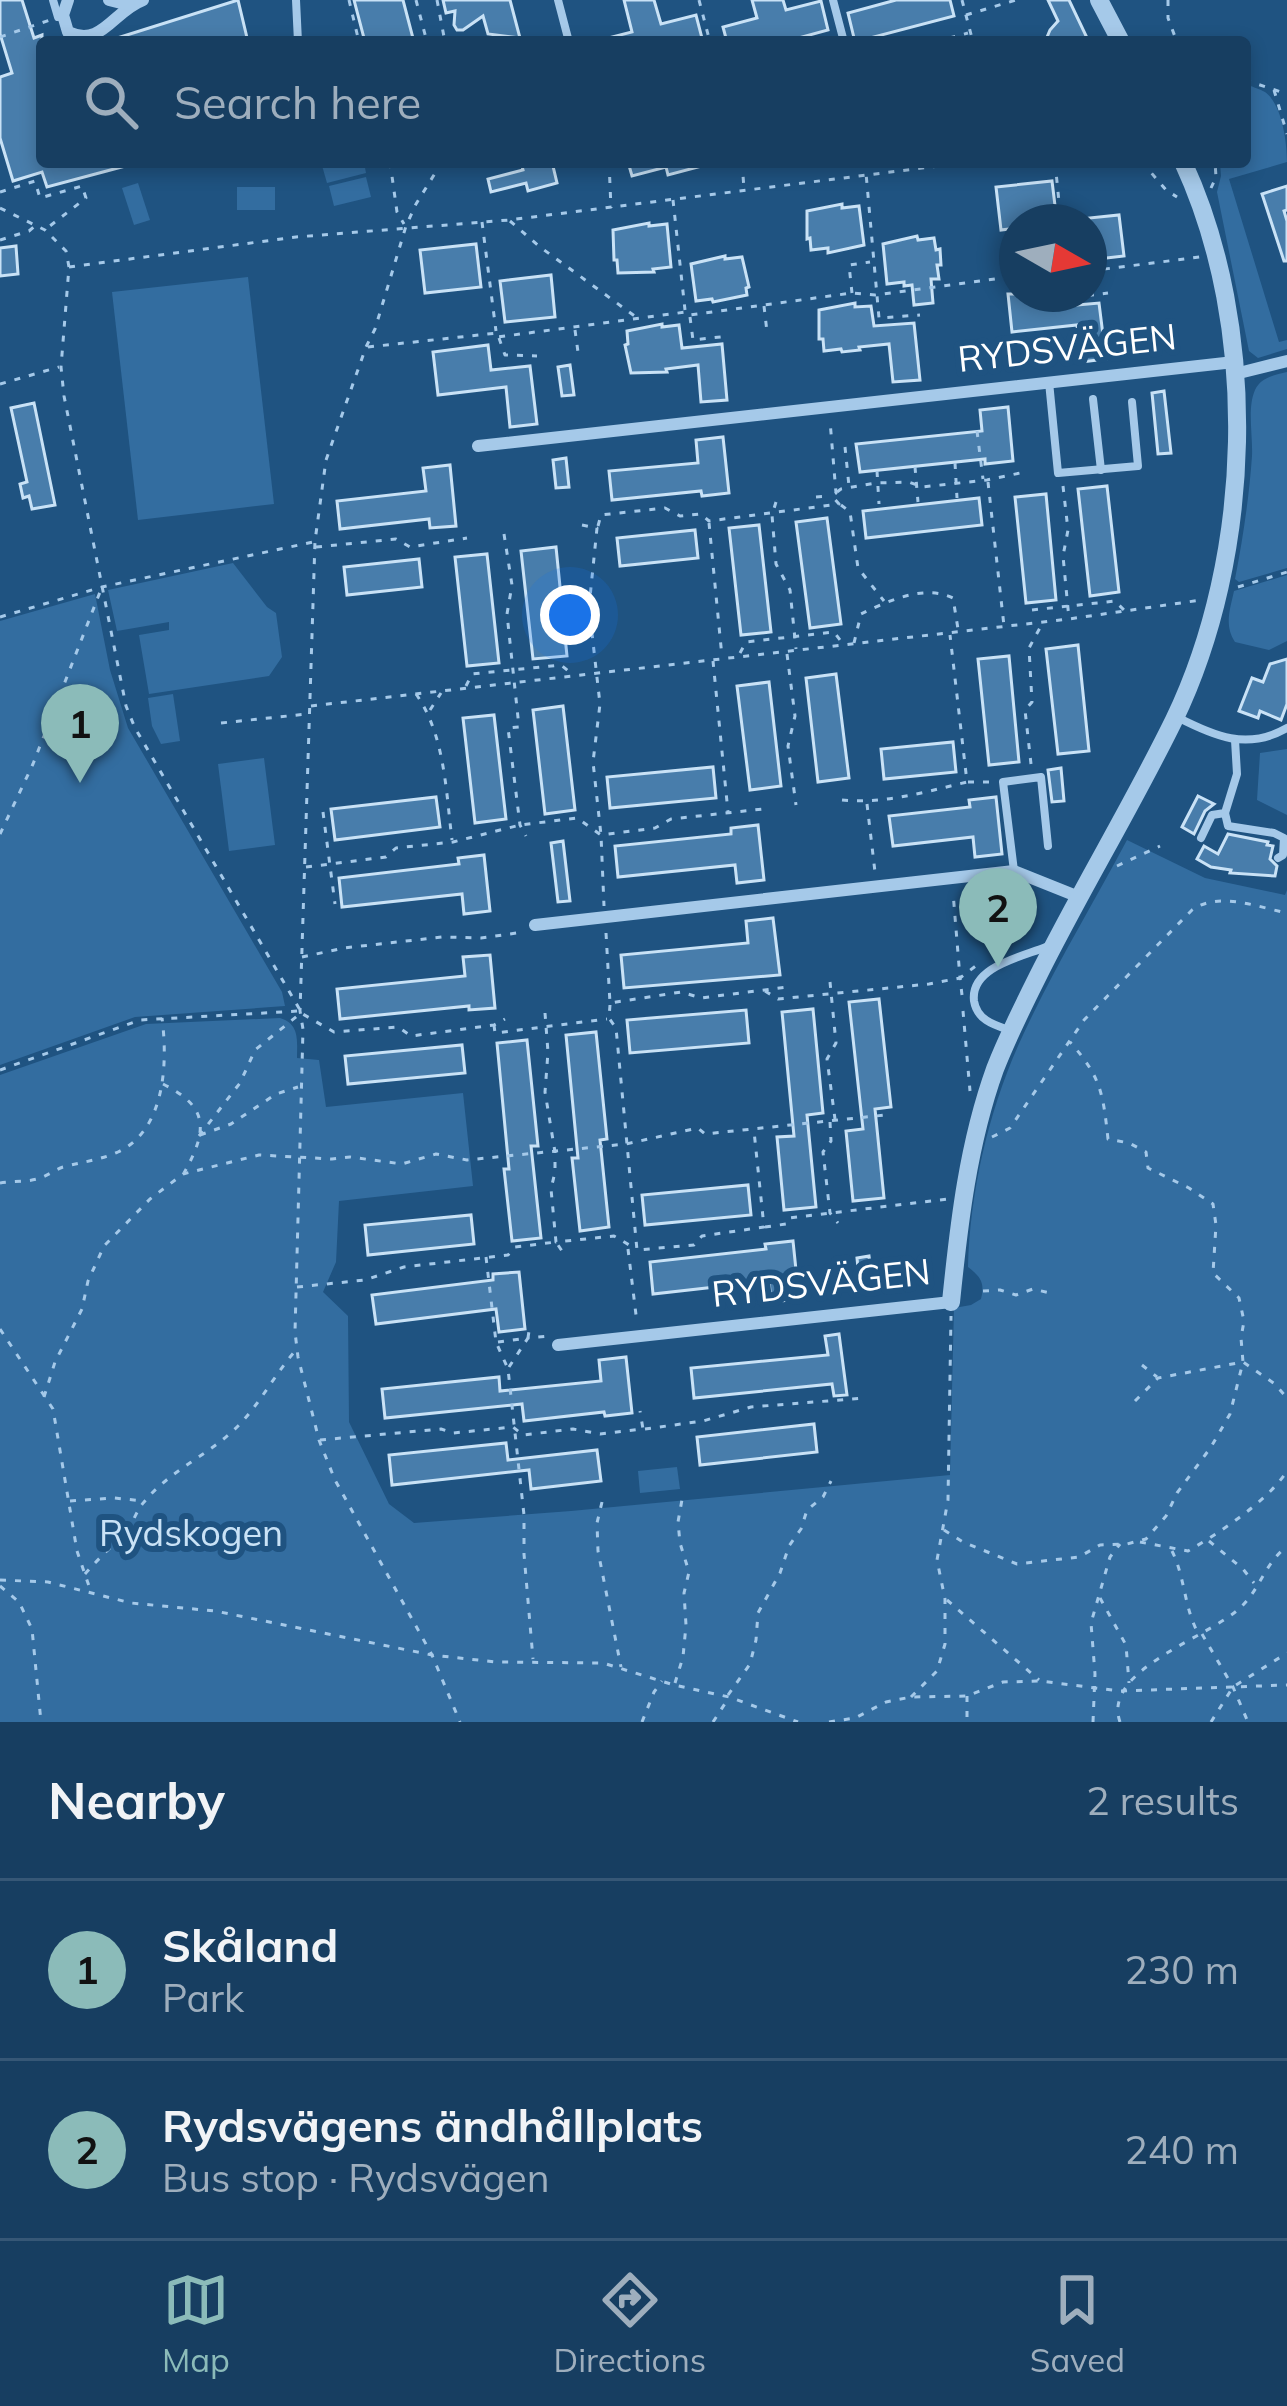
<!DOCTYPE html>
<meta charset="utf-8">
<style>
:root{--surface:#173e61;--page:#204567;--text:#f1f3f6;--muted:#9eaebd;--line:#365776;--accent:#8bbbb9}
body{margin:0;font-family:Mulish,sans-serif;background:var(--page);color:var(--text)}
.compass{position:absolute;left:999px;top:204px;width:108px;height:108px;border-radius:50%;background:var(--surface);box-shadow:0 6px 18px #0003;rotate:99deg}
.you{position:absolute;left:570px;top:615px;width:42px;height:42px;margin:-30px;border:9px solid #fff;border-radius:50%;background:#1a73e8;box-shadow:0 0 0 18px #1a73e833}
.badge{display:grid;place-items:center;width:78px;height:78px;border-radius:50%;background:var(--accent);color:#111;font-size:39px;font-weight:700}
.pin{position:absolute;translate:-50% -99px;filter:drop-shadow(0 3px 6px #0008)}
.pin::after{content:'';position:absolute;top:63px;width:42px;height:36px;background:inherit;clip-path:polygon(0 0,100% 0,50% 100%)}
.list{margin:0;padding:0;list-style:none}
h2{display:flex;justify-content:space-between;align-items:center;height:156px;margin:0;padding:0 48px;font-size:51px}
h2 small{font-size:39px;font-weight:400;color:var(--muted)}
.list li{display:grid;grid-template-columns:78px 1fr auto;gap:36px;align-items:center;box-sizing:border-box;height:180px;padding:0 48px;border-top:3px solid var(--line)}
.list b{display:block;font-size:45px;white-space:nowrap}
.list p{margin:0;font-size:39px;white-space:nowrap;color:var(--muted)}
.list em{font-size:39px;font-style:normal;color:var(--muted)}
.icon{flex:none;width:66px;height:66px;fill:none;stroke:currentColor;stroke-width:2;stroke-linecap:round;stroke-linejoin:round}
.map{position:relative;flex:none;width:1287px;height:1722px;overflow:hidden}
.search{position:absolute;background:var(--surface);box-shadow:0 6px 18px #0003;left:36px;right:36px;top:36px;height:132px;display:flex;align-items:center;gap:30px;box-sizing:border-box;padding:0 42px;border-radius:12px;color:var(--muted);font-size:45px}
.sheet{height:516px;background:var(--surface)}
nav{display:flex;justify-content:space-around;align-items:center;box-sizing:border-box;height:168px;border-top:3px solid var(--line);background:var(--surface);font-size:33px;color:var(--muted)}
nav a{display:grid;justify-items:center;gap:6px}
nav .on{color:var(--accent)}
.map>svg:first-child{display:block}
.green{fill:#336da0}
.building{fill:#487dab;stroke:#c9e2f6;stroke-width:3}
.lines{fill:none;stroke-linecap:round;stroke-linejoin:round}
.path{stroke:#a5c9e9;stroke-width:3;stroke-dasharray:6 9;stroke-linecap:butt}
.service{stroke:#a5c9e9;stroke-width:8}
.minor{stroke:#a5c9e9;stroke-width:12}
.tertiary{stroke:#a5c9e9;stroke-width:18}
.labels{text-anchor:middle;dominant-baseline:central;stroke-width:12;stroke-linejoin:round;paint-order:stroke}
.street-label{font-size:36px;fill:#fff;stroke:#1f5381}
.park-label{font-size:36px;fill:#c9e2f6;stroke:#1f5381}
</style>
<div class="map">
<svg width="1287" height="1722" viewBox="0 0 1287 1722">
<rect width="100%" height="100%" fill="#1f5381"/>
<g class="green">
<path d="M1245,84C1250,86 1260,89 1265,92C1282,104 1287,142 1287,162L1229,179L1279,342L1287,340V349L1258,358L1249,351L1217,192L1221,176L1220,162H1245Z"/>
<polygon points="321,162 364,162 366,173 327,183"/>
<polygon points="366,177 371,197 334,206 329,186"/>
<polygon points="138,183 150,220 134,225 122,188"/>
<rect x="237" y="187" width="38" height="23"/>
<polygon points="248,277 274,504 138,520 112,292"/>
<path d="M1287,372V568L1239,582L1235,579C1243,538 1249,498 1252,456C1253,436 1247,408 1255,390C1261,377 1275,375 1287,372Z"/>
<polygon points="233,563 267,607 276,613 282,657 269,676 149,694 139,635 169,630 169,622 117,631 108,590"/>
<path d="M1287,575V641L1269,650L1235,642C1224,625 1230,610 1234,591Z"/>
<polygon points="95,594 110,670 128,728 282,992 285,1006 135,1017 0,1065 0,621"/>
<polygon points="173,694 180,741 161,744 152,726 148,698"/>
<polygon points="1287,749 1287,815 1257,800 1260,753"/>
<polygon points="264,758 275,845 229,851 218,764"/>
<path d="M1127,840L1205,878L1285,895L1287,890V1722H0V1075L146,1024L280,1018C300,1024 297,1041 297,1058L319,1060L326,1107L463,1093L473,1186L339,1201L336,1262L323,1292L348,1316L349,1422L389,1504L414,1523L571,1511L950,1475L954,1308L971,1305L981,1299C985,1283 981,1277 968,1267C970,1189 990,1105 1023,1035C1054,968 1093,904 1127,840Z"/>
<polygon points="677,1467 680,1489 640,1493 638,1471"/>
</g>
<g class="building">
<polygon points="0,0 22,0 34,38 42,35 42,162 129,162 129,165 47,187 42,172 13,181 0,138 0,77 12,73 0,34"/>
<polygon points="238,0 248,42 115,42 114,39"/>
<polygon points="354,0 403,0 414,42 365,42"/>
<polygon points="443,0 510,0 520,38 488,34 483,16 463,30 457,30 454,25 455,11 446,13"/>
<polygon points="624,0 654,0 661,24 696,15 703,42 609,42 608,38 632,32"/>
<polygon points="752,0 783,0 786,10 821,1 828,30 784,42 727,42 723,27 757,18"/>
<polygon points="896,0 950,0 954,16 855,42 848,13"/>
<polygon points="1048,0 1069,0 1089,42 1045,42 1050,30 1058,21"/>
<polygon points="521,162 552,162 557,183 528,191 526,183 491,192 488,179 523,170"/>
<polygon points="628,162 701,162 702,166 668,175 666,167 632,176"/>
<polygon points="1052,181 1057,222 1017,222 1017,228 1001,230 996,187"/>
<polygon points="1287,186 1287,210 1284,211 1287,221 1287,261 1284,261 1262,194"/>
<polygon points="842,204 842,208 859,206 864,245 828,253 828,248 811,250 810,238 807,239 807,211"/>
<polygon points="1119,215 1124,256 1089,260 1089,218"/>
<polygon points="649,223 649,226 667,224 671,267 653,269 654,272 618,273 617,260 614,260 613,230"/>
<polygon points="917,236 918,240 934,238 936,250 940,249 941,265 937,265 939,279 931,279 933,303 914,305 912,285 904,286 904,282 887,284 883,244"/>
<polygon points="476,244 481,287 425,293 420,250"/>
<polygon points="16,246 18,274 0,276 0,248"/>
<polygon points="725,256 725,259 742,257 749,287 746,288 747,295 713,302 712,299 696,301 691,264"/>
<polygon points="551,275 555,317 505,322 500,281"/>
<polygon points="1008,294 1064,294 1065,306 1099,303 1106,359 1081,362 1077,325 1012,332"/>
<polygon points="855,303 855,307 871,306 874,326 914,323 920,380 893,382 889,344 859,347 860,350 842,352 841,349 824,351 823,339 819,339 819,310"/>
<polygon points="662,324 662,327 679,325 682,348 722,344 727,400 701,402 698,365 666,369 667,372 631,373 625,345 628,344 627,331"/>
<polygon points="488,345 491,370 530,366 537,424 510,427 506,387 438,395 433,352"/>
<polygon points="570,365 574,395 562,396 558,367"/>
<polygon points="1164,391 1171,453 1158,454 1152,393"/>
<polygon points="34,403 55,505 32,509 29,496 23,498 20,484 27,482 11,408"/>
<polygon points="1008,407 1013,461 985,464 985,459 860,472 856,444 982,431 980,410"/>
<polygon points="723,437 729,493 702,496 701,491 612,500 609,471 698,463 696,440"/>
<polygon points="566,458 569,487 556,488 553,460"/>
<polygon points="450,465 456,526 430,528 429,519 340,529 337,501 426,491 423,468"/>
<polygon points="1107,486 1119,592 1090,596 1078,489"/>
<polygon points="1046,494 1056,600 1026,603 1015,497"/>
<polygon points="979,498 982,525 866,538 863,511"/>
<polygon points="827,518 841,624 810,628 796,522"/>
<polygon points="759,525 771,632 741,635 729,528"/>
<polygon points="695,530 698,558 620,566 617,538"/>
<polygon points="556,547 567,656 533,659 521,551"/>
<polygon points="487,554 499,663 467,666 455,557"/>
<polygon points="419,559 422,587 347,595 344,567"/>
<polygon points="1078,645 1089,751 1058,754 1046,649"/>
<polygon points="1009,656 1019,762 989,765 978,659"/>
<polygon points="1287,659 1287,704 1281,720 1260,711 1258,718 1239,711 1252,678 1263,682 1270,664"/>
<polygon points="836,674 849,778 818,782 806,678"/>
<polygon points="769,682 781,786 750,790 737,686"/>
<polygon points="563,706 575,810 545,814 533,710"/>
<polygon points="494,715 506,819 475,823 463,718"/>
<polygon points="953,742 956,772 884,779 881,749"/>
<polygon points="713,767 716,798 610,808 607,777"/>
<polygon points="1061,768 1064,801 1052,802 1048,770"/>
<polygon points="1198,796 1214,804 1205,811 1194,834 1182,827"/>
<polygon points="436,797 440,827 335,840 331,809"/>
<polygon points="996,797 1002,854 975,857 973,837 893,846 889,816 970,807 969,800"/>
<polygon points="758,825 764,880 737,883 735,865 618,877 615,846 731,834 731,828"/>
<polygon points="1228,834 1268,842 1267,845 1273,846 1270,859 1277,866 1275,876 1230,873 1231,870 1211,867 1197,859 1204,846 1218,854"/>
<polygon points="563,841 570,901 558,902 551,843"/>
<polygon points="484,855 490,911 464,914 462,894 342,907 339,878 459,864 458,858"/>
<polygon points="773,918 780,975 624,988 621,955 748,943 746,921"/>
<polygon points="490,955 495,1008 469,1010 469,1006 340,1019 337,989 465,976 463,957"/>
<polygon points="879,999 891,1107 875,1109 884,1198 853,1201 846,1131 863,1129 849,1002"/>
<polygon points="813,1009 823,1113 807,1115 816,1207 784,1210 777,1137 794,1136 782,1012"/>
<polygon points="746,1010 749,1043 630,1053 627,1020"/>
<polygon points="596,1032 607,1139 600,1140 609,1227 580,1231 572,1158 578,1158 566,1035"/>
<polygon points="527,1040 538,1146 531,1146 541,1238 512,1241 504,1169 509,1169 497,1043"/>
<polygon points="462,1045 465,1073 348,1084 345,1056"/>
<polygon points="748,1185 751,1215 645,1225 642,1195"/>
<polygon points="471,1215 474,1244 368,1255 365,1225"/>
<polygon points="793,1241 799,1299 771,1302 769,1281 653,1294 650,1262 766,1249 765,1244"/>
<polygon points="869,1256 873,1288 860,1289 857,1258"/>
<polygon points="519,1272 525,1329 499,1332 496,1309 376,1324 372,1295 493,1280 493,1274"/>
<polygon points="839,1334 847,1395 834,1396 832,1384 694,1398 691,1368 828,1355 825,1336"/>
<polygon points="626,1357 632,1413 605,1416 604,1412 524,1421 522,1404 385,1418 382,1389 499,1377 500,1391 601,1381 599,1360"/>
<polygon points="814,1424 817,1452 700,1465 697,1437"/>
<polygon points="506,1443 508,1460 597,1450 601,1481 531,1489 529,1470 392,1485 389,1455"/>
</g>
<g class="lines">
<g class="path">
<polyline points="349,0 359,42"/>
<polyline points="416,0 427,42"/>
<polyline points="437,0 445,42"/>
<polyline points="699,0 710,42"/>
<polyline points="962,0 973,42"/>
<polyline points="1168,0 1168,18 1177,42"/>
<polyline points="966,15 1016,0"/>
<polyline points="0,37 50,20"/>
<polyline points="935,42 968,33"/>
<polyline points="1245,80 1287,94"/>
<polyline points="1274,90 1287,134"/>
<polyline points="390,162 397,212 404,224"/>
<polyline points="442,162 416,204 406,226 375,329 366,347 326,460 315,541 300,1011 303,1029 295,1332 298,1357 319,1440 335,1480 432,1655 460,1722"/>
<polyline points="609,162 611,208"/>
<polyline points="742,162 744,189"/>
<polyline points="865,162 879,318 920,315"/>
<polyline points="1055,162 1061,222"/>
<polyline points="1142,162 1166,190 1177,197"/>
<polyline points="1211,188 1216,177 1215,162"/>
<polyline points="0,192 35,181 40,198 82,186 86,198 46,229"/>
<polyline points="673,200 685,310"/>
<polyline points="0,208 45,230 66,251 69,267 61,367 64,396 126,706 135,728 300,1010"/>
<polyline points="510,221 540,247 636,317"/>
<polyline points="482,222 496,331"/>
<polyline points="0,240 29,231 36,225"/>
<polyline points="69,267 296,237 509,220 970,162"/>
<polyline points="1089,271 1200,257"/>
<polyline points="852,293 849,265 870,262"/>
<polyline points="1076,294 1076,297 1108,293"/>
<polyline points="764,306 767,332"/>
<polyline points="690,317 693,340 729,336"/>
<polyline points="575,330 578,352"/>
<polyline points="499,338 505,355 537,356"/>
<polyline points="368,347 497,333 498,337 686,312 690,315 852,293 875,295 1017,276"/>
<polyline points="0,384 59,367"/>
<polyline points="977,431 983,479"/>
<polyline points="845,447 849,486"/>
<polyline points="955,463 957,498"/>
<polyline points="915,467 918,502"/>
<polyline points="877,471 879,504"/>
<polyline points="988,482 1004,626"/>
<polyline points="1063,486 1068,530 1063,556 1069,619"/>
<polyline points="837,492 841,489 876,483 909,482 922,487 987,480 1020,473"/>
<polyline points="816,497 830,496"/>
<polyline points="776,502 772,515 776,564 790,590 796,649"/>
<polyline points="841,505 850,512 858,568 884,601"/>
<polyline points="709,523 722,657"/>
<polyline points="582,525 597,528 589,607 600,704 593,762 601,835 604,906"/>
<polyline points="598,526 601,515 665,508 680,516 701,514 709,521 839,504 832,496 836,493 830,421"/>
<polyline points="504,534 512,585 507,614 519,727 508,728 520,825 526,836"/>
<polyline points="316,547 396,539 410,547 467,538"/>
<polyline points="1238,587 1287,572"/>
<polyline points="1032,610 1115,601 1125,611"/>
<polyline points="0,617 102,587 313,542"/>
<path d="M854,643L861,614C888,601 924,584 953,598L958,629"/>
<polyline points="740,653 746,642 834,632 843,644"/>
<polyline points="787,654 795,716 788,746 796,805"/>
<polyline points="713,661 728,812"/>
<polyline points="466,686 472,674 561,665 572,674"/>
<path d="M416,694C445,735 446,792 452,840"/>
<polyline points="311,706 1069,619 1201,600"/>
<polyline points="430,710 441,693"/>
<polyline points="221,723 307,714"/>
<polyline points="1031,764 1025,710 1032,702 1029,648 1042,624"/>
<polyline points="968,782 989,782"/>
<path d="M842,800C885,804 925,792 967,782L950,635"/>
<polyline points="867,804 875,872"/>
<polyline points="323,812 335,904"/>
<polyline points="0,834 33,764 100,592"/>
<polyline points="1117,866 1160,846"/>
<polyline points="306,867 386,857 396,848 453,842 520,825 577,818 601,835 655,828 671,819 763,809"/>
<polyline points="606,933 610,1003 681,992 701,998 788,987"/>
<polyline points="302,957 344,948 442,937 481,938 524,932"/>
<polyline points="830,982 836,1043 827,1059 835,1119"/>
<polyline points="765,991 778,999 929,984 960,978 953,892"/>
<polyline points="962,995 960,978 977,965"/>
<polyline points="610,1005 609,1018 616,1028 637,1250 694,1245 702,1236 764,1227 754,1131"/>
<polyline points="963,1011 970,1091"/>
<polyline points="545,1013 548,1052 545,1092 555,1152 555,1172 551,1189 556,1242 614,1236 636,1249"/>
<polyline points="494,1025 495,1033 607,1019"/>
<polyline points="0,1070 140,1020 299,1011"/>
<path d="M163,1084C209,1107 208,1130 184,1173"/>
<polyline points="830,1122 831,1141 823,1152 830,1213 838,1223"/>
<polyline points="200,1135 231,1124 276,1094 298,1087"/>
<polyline points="199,1136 240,1083 255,1050 301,1013 334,1032 398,1027 411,1036 494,1025 505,1019"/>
<path d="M992,1137L1010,1128L1084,1020L1192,910C1219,891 1257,907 1287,913"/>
<path d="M0,1183C12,1181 26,1182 37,1179C46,1177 54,1170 63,1167C82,1162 100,1160 118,1152C165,1130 168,1064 162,1018"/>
<polyline points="765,1227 786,1224 789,1218 948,1199"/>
<polyline points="628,1249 637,1323"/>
<polyline points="486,1257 496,1342 508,1369 524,1515 524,1554 533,1659"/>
<polyline points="297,1287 365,1280 404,1267 508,1255 515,1247 556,1242 564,1254"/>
<polyline points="983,1291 1000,1290 1016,1295 1033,1289 1054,1294"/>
<polyline points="0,1329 53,1409 77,1551 90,1589"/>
<polyline points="498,1342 528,1338 530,1324"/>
<polyline points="1142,1365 1157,1377"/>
<polyline points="509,1367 528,1338 549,1336"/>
<polyline points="44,1397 55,1362 82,1309 88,1281 104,1246 150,1199 183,1174 259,1155 332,1159 350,1157 402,1164 436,1154 467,1160 626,1144 698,1128 705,1134 885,1115"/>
<polyline points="1135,1401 1158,1378 1243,1362 1275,1384 1287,1398"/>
<polyline points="645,1429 703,1421 751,1407 865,1398"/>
<polyline points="320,1440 441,1429 453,1433 513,1427 523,1435 573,1429 600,1434 643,1429 640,1411"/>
<polyline points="70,1501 114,1498 144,1501"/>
<polyline points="602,1502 597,1523 598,1551 621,1667"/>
<path d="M944,1530L963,1542L1017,1564L1079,1557L1100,1545L1127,1544L1146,1539L1166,1516L1177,1493L1211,1447L1230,1414L1243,1362L1241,1338L1244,1321L1239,1298L1213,1273L1216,1225L1213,1204L1189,1188L1148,1168L1146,1152L1129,1143L1108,1139C1103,1093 1101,1077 1070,1042"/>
<polyline points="1209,1541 1243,1569 1254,1583"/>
<path d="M1140,1542L1188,1551C1219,1533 1268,1501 1287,1471"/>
<path d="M1172,1551C1185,1577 1184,1607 1198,1633"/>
<path d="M85,1574C97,1560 111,1547 124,1534C133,1524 136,1511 144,1502C170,1470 211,1454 239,1425C261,1402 275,1374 296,1350"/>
<polyline points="0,1580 48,1582 131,1603 215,1611 432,1655 496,1662 603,1663 674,1685 729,1697 798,1722"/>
<polyline points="0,1586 19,1602 32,1629 41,1722"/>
<polyline points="1100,1598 1126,1645 1129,1683"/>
<polyline points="947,1600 1039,1680"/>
<polyline points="1202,1634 1233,1687 1248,1722"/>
<polyline points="675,1683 683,1657 686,1625 684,1593 689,1572 680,1543 678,1522 683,1494"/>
<polyline points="728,1695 750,1664 756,1640 758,1613 780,1573 789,1546 801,1529 807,1510 823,1497 831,1481"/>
<polyline points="967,1696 967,1722"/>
<polyline points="911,1697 937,1671 945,1644 945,1599 937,1560 948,1500 951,1316"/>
<polyline points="642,1722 654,1692 662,1681"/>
<polyline points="713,1722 728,1699"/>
<polyline points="829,1722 855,1718 886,1702 911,1697 967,1696 1003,1682 1040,1681 1120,1691 1287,1685"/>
<polyline points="1093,1722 1095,1674 1091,1623 1110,1557 1120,1544"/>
<path d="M1120,1722C1101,1669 1212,1637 1242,1606C1261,1587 1264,1565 1287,1546"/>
<polyline points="1211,1722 1233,1687 1287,1653"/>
</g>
<g class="service">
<polyline points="53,0 58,17 62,15"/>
<polyline points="296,0 298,42"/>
<polyline points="558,0 569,42"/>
<polyline points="833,0 844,42"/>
<polyline points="1049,382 1058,473 1138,466 1132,402"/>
<polyline points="1093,399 1101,470"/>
<path d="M1177,717C1214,736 1247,751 1287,728"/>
<polyline points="1225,813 1228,826 1274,833 1284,838 1283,855 1278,858"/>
<polyline points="1201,838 1212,815 1225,813 1237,774 1235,740"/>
<polyline points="1014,871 1003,782 1041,777 1048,846"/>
<path d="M1009,1030C994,1025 977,1020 974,1001C970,967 1021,957 1046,947"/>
</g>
<g class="minor">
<path d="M68,0L63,15L68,32C102,48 113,11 143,0"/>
<polyline points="109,0 129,5"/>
<polyline points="1235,374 1287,361"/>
<polyline points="478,446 1234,362"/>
<polyline points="535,925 1014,871 1079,897"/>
<polyline points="558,1345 951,1302"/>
</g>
<g class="tertiary">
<polyline points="1099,0 1121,42"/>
<path d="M951,1302C959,1223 968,1144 995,1069C1007,1038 1022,1008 1037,978C1080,891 1131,808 1174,720C1253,556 1260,328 1183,162"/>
</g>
</g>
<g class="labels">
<g class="street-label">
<text transform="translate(1067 347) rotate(-6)">RYDSVÄGEN</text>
<text transform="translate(821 1282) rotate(-6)">RYDSVÄGEN</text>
</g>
<g class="park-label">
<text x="191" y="1532">Rydskogen</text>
</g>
</g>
</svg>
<svg class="compass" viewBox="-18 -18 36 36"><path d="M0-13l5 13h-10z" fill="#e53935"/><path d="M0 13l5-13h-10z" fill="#9eaebd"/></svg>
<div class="you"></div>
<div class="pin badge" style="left:80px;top:783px">1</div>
<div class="pin badge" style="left:998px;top:967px">2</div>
<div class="search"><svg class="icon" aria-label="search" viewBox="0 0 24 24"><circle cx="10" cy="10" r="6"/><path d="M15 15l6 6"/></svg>Search here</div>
</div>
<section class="sheet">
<h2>Nearby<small>2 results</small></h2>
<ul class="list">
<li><span class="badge">1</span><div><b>Skåland</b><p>Park</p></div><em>230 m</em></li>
<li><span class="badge">2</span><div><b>Rydsvägens ändhållplats</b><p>Bus stop · Rydsvägen</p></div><em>240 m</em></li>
</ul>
</section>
<nav>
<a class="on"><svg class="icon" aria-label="map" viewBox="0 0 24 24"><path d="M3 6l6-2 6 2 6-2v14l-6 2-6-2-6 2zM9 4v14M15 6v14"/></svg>Map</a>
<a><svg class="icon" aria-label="directions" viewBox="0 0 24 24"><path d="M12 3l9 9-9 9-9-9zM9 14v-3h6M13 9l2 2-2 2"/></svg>Directions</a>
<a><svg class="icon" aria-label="saved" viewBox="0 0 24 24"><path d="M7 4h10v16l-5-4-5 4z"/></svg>Saved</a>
</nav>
